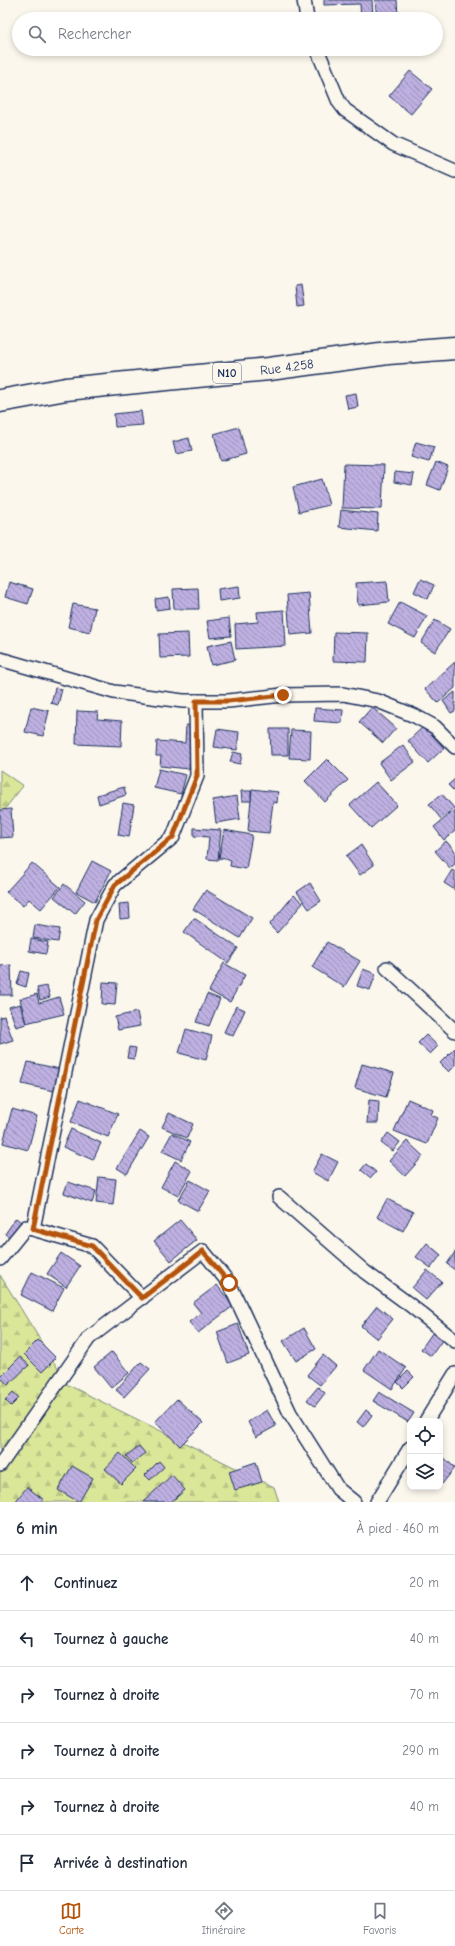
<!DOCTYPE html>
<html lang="fr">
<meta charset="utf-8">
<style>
:root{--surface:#fff;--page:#f6f6f7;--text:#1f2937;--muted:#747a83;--line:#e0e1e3;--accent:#b45309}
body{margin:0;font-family:"Comic Neue",sans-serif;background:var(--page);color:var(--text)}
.controls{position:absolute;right:12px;bottom:12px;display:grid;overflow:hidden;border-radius:8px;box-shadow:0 2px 6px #0003}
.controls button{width:36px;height:36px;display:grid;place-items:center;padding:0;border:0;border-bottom:1px solid var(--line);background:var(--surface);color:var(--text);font:20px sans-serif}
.stop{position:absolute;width:12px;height:12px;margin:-9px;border:3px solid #b45309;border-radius:50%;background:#fff}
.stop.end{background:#b45309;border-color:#fff;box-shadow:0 1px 4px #0008}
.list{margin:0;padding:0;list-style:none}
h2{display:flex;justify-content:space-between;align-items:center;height:52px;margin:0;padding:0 16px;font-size:17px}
h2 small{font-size:13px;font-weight:400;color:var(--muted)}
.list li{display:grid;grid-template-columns:26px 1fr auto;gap:12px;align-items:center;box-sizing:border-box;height:56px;padding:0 16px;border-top:1px solid var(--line)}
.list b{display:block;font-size:15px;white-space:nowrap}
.list em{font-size:13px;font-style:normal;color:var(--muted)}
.icon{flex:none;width:22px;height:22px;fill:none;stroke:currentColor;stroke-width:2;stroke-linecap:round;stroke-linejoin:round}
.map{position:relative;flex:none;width:455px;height:1502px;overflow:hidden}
.search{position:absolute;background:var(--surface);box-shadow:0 2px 6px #0003;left:12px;right:12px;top:12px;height:44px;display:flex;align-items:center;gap:10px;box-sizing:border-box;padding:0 14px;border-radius:22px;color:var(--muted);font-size:15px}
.sheet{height:388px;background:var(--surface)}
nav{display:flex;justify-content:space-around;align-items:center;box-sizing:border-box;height:56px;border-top:1px solid var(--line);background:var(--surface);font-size:11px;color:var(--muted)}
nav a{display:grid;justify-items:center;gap:2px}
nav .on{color:var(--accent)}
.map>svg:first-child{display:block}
.forest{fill:url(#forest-firs);stroke:#7a8a7b}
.building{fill:url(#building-back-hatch);stroke:#1b2f5e}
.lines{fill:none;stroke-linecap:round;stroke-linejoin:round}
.street-casing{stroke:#1b2f5e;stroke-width:16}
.highway-casing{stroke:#1b2f5e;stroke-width:25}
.street{stroke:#fbf7ec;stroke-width:13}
.highway{stroke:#fbf7ec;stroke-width:22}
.route{stroke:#b45309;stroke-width:5}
.labels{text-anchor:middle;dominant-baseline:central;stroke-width:4;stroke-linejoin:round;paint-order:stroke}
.shield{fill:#fbf7ec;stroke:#5e6b89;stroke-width:1}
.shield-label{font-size:12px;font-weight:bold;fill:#1b2f5e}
.street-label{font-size:13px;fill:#1b2f5e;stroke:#fbf7ec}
</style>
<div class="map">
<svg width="455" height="1502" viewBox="0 0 455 1502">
<defs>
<pattern id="forest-firs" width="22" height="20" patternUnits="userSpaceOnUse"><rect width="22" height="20" fill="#dae698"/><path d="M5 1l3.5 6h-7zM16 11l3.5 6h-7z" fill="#bac685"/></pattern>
<pattern id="building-back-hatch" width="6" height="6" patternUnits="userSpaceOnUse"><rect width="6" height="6" fill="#beb0e1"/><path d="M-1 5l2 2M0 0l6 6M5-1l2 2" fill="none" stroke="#9a90ba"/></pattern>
</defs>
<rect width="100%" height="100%" fill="#fbf7ec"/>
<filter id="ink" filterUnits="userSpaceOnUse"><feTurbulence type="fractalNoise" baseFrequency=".025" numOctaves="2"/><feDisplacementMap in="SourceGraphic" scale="8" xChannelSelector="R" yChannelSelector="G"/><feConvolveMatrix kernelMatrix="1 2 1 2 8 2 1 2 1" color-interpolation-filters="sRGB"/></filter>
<g filter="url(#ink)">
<g class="forest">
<polygon points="0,770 23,786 0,815"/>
<polygon points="0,1275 68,1385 274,1487 279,1502 0,1502"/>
</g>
<g class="building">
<polygon points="324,0 372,0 373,19 361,19 360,4 324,5"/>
<polygon points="375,0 397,0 398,17 377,19"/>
<polygon points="410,71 432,89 411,114 389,96"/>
<polygon points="301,285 304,306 297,307 295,286"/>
<polygon points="356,393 358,407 348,409 345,395"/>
<polygon points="141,411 143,425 115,427 114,414"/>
<polygon points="239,427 246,454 221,461 214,434"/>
<polygon points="189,438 192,451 176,454 173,442"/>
<polygon points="416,442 434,447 429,462 411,457"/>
<polygon points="436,462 448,467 440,490 427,485"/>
<polygon points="344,464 384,465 382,509 342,508"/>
<polygon points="395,472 414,474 412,485 394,482"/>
<polygon points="322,479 329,505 299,512 293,487"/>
<polygon points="341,510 378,514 377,531 339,527"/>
<polygon points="420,579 434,585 428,599 414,592"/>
<polygon points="387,581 389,602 358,605 356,583"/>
<polygon points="9,582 33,589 28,604 5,597"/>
<polygon points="239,586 240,598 219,601 218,589"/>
<polygon points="198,588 199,609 174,609 173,589"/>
<polygon points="309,593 312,633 290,635 287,595"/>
<polygon points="169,597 170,608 156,610 155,599"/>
<polygon points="400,602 427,616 415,638 388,624"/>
<polygon points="73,604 95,608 90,632 68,627"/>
<polygon points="284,610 286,646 236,649 235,624 258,622 257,612"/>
<polygon points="229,618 231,636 210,638 207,621"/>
<polygon points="435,620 450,629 435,652 421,643"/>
<polygon points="334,632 368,633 367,662 333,661"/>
<polygon points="188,633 189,657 160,658 159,634"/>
<polygon points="231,641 235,660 211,665 207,646"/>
<polygon points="455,662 455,688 438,703 425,689"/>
<polygon points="55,688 62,689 58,705 51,703"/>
<polygon points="455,692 455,711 451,713 443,701"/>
<polygon points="31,707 49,711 43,736 25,732"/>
<polygon points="372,707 396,728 383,743 359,722"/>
<polygon points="315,708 343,710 342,723 314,721"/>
<polygon points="77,711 98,712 97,719 122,721 121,746 76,744"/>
<polygon points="186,725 192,726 189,769 160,766 161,756 156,756 157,741 185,743"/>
<polygon points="424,726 444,748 428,763 408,741"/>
<polygon points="217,729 239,732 237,750 214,747"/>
<polygon points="270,729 288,729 288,755 271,755"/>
<polygon points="291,730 311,731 310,759 289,758"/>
<polygon points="403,745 415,762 391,780 379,763"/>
<polygon points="233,752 242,754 240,764 230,762"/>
<polygon points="327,759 348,780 325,802 305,781"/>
<polygon points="159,769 186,775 181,794 154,788"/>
<polygon points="455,779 455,790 454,791 448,785"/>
<polygon points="376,782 397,805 371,828 350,805"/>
<polygon points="124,787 126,795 99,804 97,795"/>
<polygon points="252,789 278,792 277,803 273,802 269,833 248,831"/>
<polygon points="241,791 251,791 251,801 242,801"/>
<polygon points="442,794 454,808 441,819 429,804"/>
<polygon points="237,796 240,819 216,823 213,800"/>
<polygon points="123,803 134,805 129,837 118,835"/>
<polygon points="11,809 13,837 0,838 0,810"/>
<polygon points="455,810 455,831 444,840 434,827"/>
<polygon points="194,828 221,830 218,860 207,859 209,837 194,836"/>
<polygon points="224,830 252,835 246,869 230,866 231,860 219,858"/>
<polygon points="446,841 455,851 455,864 450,868 435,851"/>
<polygon points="361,845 374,865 360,875 346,856"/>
<polygon points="92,861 111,871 95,902 76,892"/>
<polygon points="32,863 60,887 41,909 29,899 23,906 6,892"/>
<polygon points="452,870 455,872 455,890 444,883"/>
<polygon points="310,883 321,901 309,909 297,892"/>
<polygon points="64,884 85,901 75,914 54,897"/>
<polygon points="206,890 252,918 240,938 193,909"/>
<polygon points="294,895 303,903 277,933 269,925"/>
<polygon points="129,903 130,918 120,919 119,904"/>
<polygon points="194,918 238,948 228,963 184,932"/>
<polygon points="35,925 60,929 58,942 33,938"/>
<polygon points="31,939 48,942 46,954 29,951"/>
<polygon points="327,942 360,961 344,987 312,967"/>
<polygon points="224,963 245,975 230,1002 209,991"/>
<polygon points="11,965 12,995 0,995 0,966"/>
<polygon points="363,969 376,974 370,990 357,986"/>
<polygon points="21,971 29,973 26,987 17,984"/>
<polygon points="103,982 117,983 115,1005 102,1004"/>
<polygon points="47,986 50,997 40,1000 37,988"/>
<polygon points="37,994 39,1003 59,997 64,1014 26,1023 20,999"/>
<polygon points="207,994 220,999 209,1026 196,1022"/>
<polygon points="20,1004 26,1024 16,1027 9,1007"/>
<polygon points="236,1006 245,1010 233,1036 224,1032"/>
<polygon points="137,1012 140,1026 118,1030 115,1017"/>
<polygon points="4,1016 13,1040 0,1044 0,1017"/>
<polygon points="186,1029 212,1036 206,1060 179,1053"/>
<polygon points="426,1035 438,1046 430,1054 418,1043"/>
<polygon points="129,1047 136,1048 134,1059 127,1058"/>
<polygon points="455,1048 455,1066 449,1072 440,1063"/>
<polygon points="28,1062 64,1070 58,1092 22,1084"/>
<polygon points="362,1064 394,1073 386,1097 355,1088"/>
<polygon points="80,1099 118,1114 108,1137 71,1122"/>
<polygon points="408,1099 433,1110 431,1115 438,1118 427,1144 394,1131"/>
<polygon points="369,1100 379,1101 378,1123 367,1123"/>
<polygon points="12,1109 37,1116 28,1150 3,1143"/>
<polygon points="169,1113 193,1124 187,1138 162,1127"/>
<polygon points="71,1129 101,1143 93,1160 63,1147"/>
<polygon points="140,1131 149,1137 127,1174 117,1168"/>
<polygon points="172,1133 190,1142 181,1160 162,1151"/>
<polygon points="388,1133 400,1142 393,1151 381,1143"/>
<polygon points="407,1141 423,1156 405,1176 389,1161"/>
<polygon points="322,1154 338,1162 328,1181 312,1172"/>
<polygon points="175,1161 192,1171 178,1196 161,1187"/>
<polygon points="366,1164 376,1172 371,1178 361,1170"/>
<polygon points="99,1177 116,1179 113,1205 96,1203"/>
<polygon points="190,1180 210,1191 198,1211 178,1200"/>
<polygon points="68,1182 96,1191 92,1203 64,1193"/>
<polygon points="387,1199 413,1212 403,1231 377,1217"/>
<polygon points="16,1218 25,1225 14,1240 5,1234"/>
<polygon points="180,1220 197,1240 171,1261 154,1241"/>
<polygon points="427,1243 441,1255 431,1268 416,1257"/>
<polygon points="455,1252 455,1270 447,1264"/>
<polygon points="61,1253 80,1266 66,1287 47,1274"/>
<polygon points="427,1270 442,1282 426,1300 412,1288"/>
<polygon points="32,1272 64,1288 52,1311 21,1295"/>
<polygon points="217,1285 233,1306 198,1333 189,1322 201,1313 193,1303"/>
<polygon points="377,1306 393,1319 377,1339 361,1326"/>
<polygon points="238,1324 249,1355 228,1363 217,1332"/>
<polygon points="304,1328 316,1349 296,1361 283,1341"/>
<polygon points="433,1332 443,1339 431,1356 421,1349"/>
<polygon points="38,1340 56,1358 42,1372 24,1354"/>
<polygon points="378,1349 406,1368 392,1389 364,1370"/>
<polygon points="112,1352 129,1373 111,1388 94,1367"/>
<polygon points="323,1355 336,1366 320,1385 307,1375"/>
<polygon points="20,1357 29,1365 8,1385 0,1377"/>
<polygon points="141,1362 150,1369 124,1397 116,1390"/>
<polygon points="408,1371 414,1377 403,1388 397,1382"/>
<polygon points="318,1387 325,1393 315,1406 307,1400"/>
<polygon points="13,1392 19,1398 11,1406 5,1400"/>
<polygon points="379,1392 414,1413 408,1422 373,1401"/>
<polygon points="177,1399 203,1423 180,1446 155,1422"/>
<polygon points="267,1410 276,1426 256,1437 248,1422"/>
<polygon points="366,1410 372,1415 363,1427 357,1422"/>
<polygon points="139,1446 145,1453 132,1463 126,1456"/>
<polygon points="120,1453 136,1469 121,1484 105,1469"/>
<polygon points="440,1454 455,1468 442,1484 440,1482"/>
<polygon points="159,1461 164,1467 150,1480 145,1475"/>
<polygon points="256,1462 262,1482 235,1490 229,1471"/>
<polygon points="72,1466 93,1478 79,1502 58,1490"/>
<polygon points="172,1475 185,1490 171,1502 143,1502"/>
<polygon points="27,1487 44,1500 42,1502 15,1502"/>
</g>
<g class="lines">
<g class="street-casing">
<g id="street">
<polyline points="304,0 307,19"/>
<polyline points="317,49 339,102 345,110 393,144 455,171"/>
<polyline points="0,659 114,692 183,701 228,701 283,695 343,694 378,701 415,716 435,727 455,747"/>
<polyline points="387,968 455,1031"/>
<polyline points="279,1197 365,1272 410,1305 455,1341"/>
<polyline points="33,1229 96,920 115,885 173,837 197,776 196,701"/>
<polyline points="0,1259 26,1227 92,1246 142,1298"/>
<polyline points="426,1421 455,1374"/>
<polyline points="0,1465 89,1338 203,1251 229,1283 290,1413 338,1489 354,1502"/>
<polyline points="377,1502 410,1448"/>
</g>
</g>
<g class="highway-casing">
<g id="highway">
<path id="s1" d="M0,401L66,389L269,369L388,353L455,348"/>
</g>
</g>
<use href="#street" class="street"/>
<use href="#highway" class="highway"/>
</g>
</g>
<g class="lines" filter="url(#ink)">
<polyline class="route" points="229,1283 203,1251 142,1298 92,1246 33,1229 96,920 115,885 173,837 197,776 196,701 228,701 283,695"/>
</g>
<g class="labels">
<rect class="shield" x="213" y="363" width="28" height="20" rx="3"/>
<g class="shield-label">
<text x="227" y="373">N10</text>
</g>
<g class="street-label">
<text stroke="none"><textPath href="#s1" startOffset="289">Rue 4.258</textPath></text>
</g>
</g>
</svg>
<div class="controls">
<button><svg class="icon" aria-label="locate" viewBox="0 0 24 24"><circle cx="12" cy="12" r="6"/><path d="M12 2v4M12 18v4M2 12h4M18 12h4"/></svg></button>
<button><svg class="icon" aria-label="layers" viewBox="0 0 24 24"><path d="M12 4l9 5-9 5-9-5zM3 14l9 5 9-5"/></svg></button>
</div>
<div class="stop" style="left:229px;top:1283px"></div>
<div class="stop end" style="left:283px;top:695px"></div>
<div class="search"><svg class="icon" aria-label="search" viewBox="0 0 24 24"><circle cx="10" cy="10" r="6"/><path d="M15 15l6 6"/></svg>Rechercher</div>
</div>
<section class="sheet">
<h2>6 min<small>À pied · 460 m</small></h2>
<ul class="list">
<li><svg class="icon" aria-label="ahead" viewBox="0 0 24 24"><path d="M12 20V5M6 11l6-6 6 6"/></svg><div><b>Continuez</b></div><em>20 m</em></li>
<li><svg class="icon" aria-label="left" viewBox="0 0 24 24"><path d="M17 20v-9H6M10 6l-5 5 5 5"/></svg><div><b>Tournez à gauche</b></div><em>40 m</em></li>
<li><svg class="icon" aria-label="right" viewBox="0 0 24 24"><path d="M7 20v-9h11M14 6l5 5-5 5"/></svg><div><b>Tournez à droite</b></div><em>70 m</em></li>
<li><svg class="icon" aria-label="right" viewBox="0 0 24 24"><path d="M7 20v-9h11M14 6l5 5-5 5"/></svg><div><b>Tournez à droite</b></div><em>290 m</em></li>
<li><svg class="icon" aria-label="right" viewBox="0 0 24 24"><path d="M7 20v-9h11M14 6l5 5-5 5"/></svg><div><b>Tournez à droite</b></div><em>40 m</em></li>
<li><svg class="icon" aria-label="arrive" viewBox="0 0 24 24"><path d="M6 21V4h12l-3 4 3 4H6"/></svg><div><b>Arrivée à destination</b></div></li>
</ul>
</section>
<nav>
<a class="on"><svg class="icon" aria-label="map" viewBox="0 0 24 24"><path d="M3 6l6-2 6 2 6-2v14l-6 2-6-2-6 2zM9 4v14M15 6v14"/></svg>Carte</a>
<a><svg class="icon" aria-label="directions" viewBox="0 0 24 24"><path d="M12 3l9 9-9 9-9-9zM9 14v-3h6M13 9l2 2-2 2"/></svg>Itinéraire</a>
<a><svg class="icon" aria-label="saved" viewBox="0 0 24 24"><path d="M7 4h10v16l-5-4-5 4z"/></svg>Favoris</a>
</nav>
